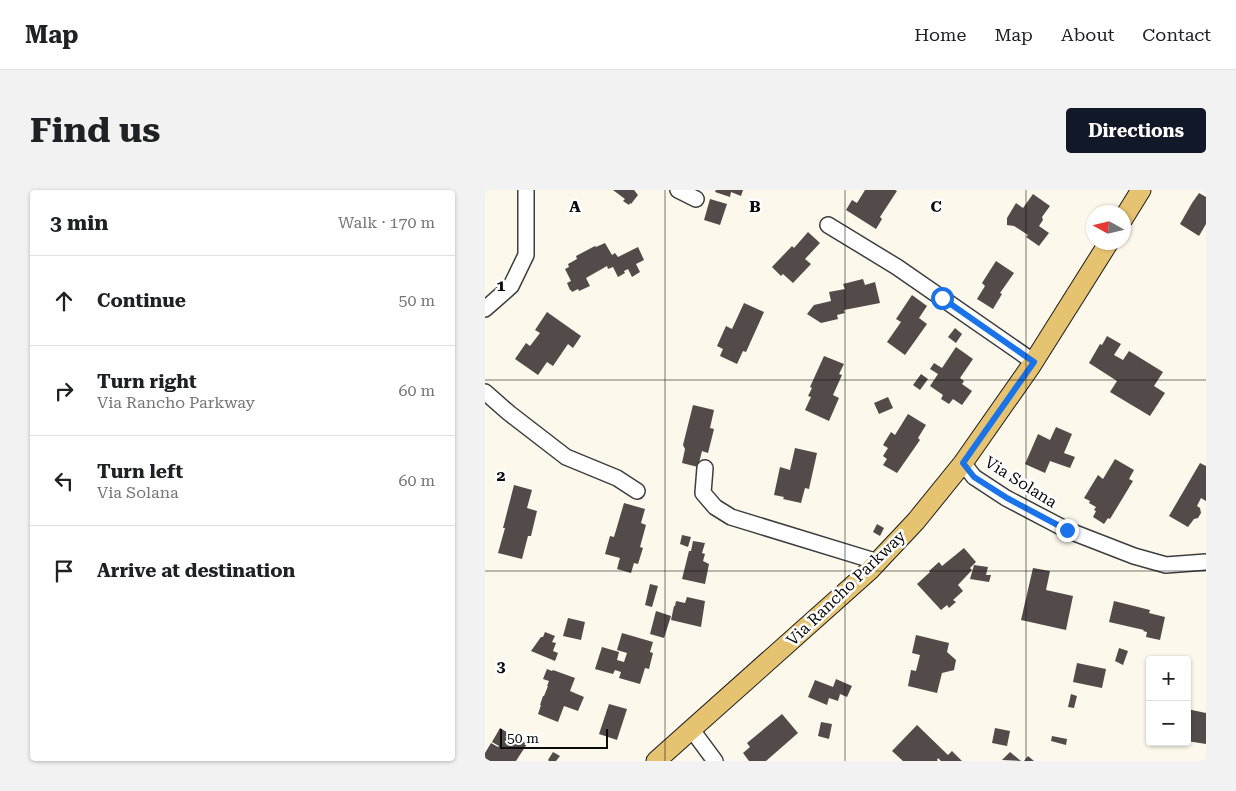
<!DOCTYPE html>
<meta charset="utf-8">
<style>
:root{--surface:#fff;--page:#f2f2f2;--text:#202124;--muted:#757577;--line:#e0e0e0;--accent:#111827}
body{margin:0;font-family:"Roboto Serif",serif;background:var(--page);color:var(--text)}
.controls{position:absolute;right:15px;bottom:15px;display:grid;overflow:hidden;border-radius:5px;box-shadow:0 1px 4px #0004}
.controls button{width:45px;height:45px;display:grid;place-items:center;padding:0;border:0;border-bottom:1px solid var(--line);background:var(--surface);color:var(--text);font:25px sans-serif}
.compass{position:absolute;left:601px;top:15px;width:45px;height:45px;border-radius:50%;background:var(--surface);box-shadow:0 1px 4px #0004;rotate:278deg}
.scale{position:absolute;left:15px;bottom:12px;width:108px;box-sizing:border-box;padding-left:5px;border:2px solid #0b0b0b;border-top:0;font-size:14px;line-height:18px;white-space:nowrap;color:#0b0b0b;-webkit-text-stroke:4px #fff;paint-order:stroke}
.stop{position:absolute;width:15px;height:15px;margin:-11px;border:4px solid #1a73e8;border-radius:50%;background:#fff}
.stop.end{background:#1a73e8;border-color:#fff;box-shadow:0 1px 5px #0008}
.list{margin:0;padding:0;list-style:none}
h2{display:flex;justify-content:space-between;align-items:center;height:65px;margin:0;padding:0 20px;font-size:21px}
h2 small{font-size:16px;font-weight:400;color:var(--muted)}
.list li{display:grid;grid-template-columns:32px 1fr auto;gap:15px;align-items:center;box-sizing:border-box;height:90px;padding:0 20px;border-top:1px solid var(--line)}
.list b{display:block;font-size:19px;white-space:nowrap}
.list p{margin:0;font-size:16px;white-space:nowrap;color:var(--muted)}
.list em{font-size:16px;font-style:normal;color:var(--muted)}
.icon{flex:none;width:28px;height:28px;fill:none;stroke:currentColor;stroke-width:2;stroke-linecap:round;stroke-linejoin:round}
.map{position:relative;flex:none;width:721px;height:571px;overflow:hidden;border-radius:5px}
header{display:flex;align-items:center;gap:30px;box-sizing:border-box;height:70px;padding:0 25px;background:var(--surface);border-bottom:1px solid var(--line)}
header strong{font-size:24px}
nav{display:flex;gap:28px;margin-inline-start:auto;font-size:18px}
.intro{display:flex;align-items:center;justify-content:space-between;box-sizing:border-box;height:120px;padding:0 30px}
h1{margin:0;font-size:35px}
.button{padding:12px 22px;border-radius:5px;background:var(--accent);color:#fff;font-size:18px;font-weight:700}
main{display:flex;gap:30px;padding:0 30px}
aside{flex:1;background:var(--surface);border-radius:5px;box-shadow:0 1px 4px #0004}
.map>svg:first-child{display:block}
.building{fill:#524b49}
.lines{fill:none;stroke-linecap:round;stroke-linejoin:round}
.minor-casing{stroke:#3e3e3e;stroke-width:18}
.major-casing{stroke:#1c1c1c;stroke-width:21}
.minor{stroke:#fff;stroke-width:15}
.major{stroke:#e6c371;stroke-width:19}
.route{stroke:#1a73e8;stroke-width:6}
.grid{fill:none;stroke:#0b0b0b;stroke-width:1;stroke-opacity:0.55}
.labels{text-anchor:middle;dominant-baseline:central;stroke-width:5;stroke-linejoin:round;paint-order:stroke}
.street-label{font-size:16px;fill:#0b0b0b;stroke:#fff}
.grid-label{font-size:16px;text-anchor:middle;font-weight:bold;fill:#0b0b0b;stroke:#fff;stroke-width:5;stroke-linejoin:round;paint-order:stroke}
</style>
<header>
<strong>Map</strong>
<nav><a>Home</a><a>Map</a><a>About</a><a>Contact</a></nav>
</header>
<div class="intro"><h1>Find us</h1><a class="button">Directions</a></div>
<main>
<aside>
<h2>3 min<small>Walk · 170 m</small></h2>
<ul class="list">
<li><svg class="icon" aria-label="ahead" viewBox="0 0 24 24"><path d="M12 20V5M6 11l6-6 6 6"/></svg><div><b>Continue</b></div><em>50 m</em></li>
<li><svg class="icon" aria-label="right" viewBox="0 0 24 24"><path d="M7 20v-9h11M14 6l5 5-5 5"/></svg><div><b>Turn right</b><p>Via Rancho Parkway</p></div><em>60 m</em></li>
<li><svg class="icon" aria-label="left" viewBox="0 0 24 24"><path d="M17 20v-9H6M10 6l-5 5 5 5"/></svg><div><b>Turn left</b><p>Via Solana</p></div><em>60 m</em></li>
<li><svg class="icon" aria-label="arrive" viewBox="0 0 24 24"><path d="M6 21V4h12l-3 4 3 4H6"/></svg><div><b>Arrive at destination</b></div></li>
</ul>
</aside>
<div class="map">
<svg width="721" height="571" viewBox="0 0 721 571">
<rect width="100%" height="100%" fill="#fcf8eb"/>
<g class="building">
<polygon points="128,0 149,0 153,5 146,14 145,13 144,15 138,11 140,9"/>
<polygon points="231,0 258,0 256,6 246,2 245,7 230,2"/>
<polygon points="380,0 410,0 412,1 395,27 397,29 391,39 361,20 367,10 372,13"/>
<polygon points="714,3 721,7 721,34 714,46 695,34 707,13"/>
<polygon points="548,4 565,16 557,27 558,30 554,36 564,43 554,56 541,47 543,45 529,36 522,35 522,28 531,13 538,18"/>
<polygon points="225,9 242,14 235,35 219,30"/>
<polygon points="323,42 335,53 320,69 326,74 308,93 298,84 296,86 287,77 307,56 309,58"/>
<polygon points="120,53 127,65 130,63 133,67 153,57 159,70 151,74 155,82 147,87 143,79 139,81 140,83 133,87 128,77 123,79 122,76 101,88 105,96 94,101 93,99 87,102 86,100 85,100 82,93 86,91 80,79 84,77 83,74 92,69 91,66 110,56 111,57"/>
<polygon points="511,71 529,83 515,103 517,104 508,119 492,109 500,96 497,93"/>
<polygon points="378,89 380,95 390,92 395,113 359,120 360,123 352,125 353,129 336,133 322,124 329,115 346,111 344,102 360,99 358,94"/>
<polygon points="427,105 442,116 434,128 442,134 420,165 402,152 416,132 411,129"/>
<polygon points="259,113 279,122 261,162 258,161 252,174 235,166 238,159 232,156 241,136 247,139"/>
<polygon points="62,122 96,146 88,158 83,154 68,176 62,172 53,185 30,169 41,153 45,156 55,143 50,140"/>
<polygon points="470,138 477,144 471,153 463,147"/>
<polygon points="622,146 636,154 629,165 638,170 644,161 678,182 669,196 680,203 665,226 625,202 632,191 604,173 615,154 617,155"/>
<polygon points="471,157 488,169 475,188 479,191 477,194 487,201 477,215 468,209 464,214 456,209 458,205 445,196 453,184 445,179 449,173 457,178"/>
<polygon points="339,166 359,174 354,184 357,185 348,205 354,208 344,231 320,220 326,207 323,206 327,198 325,197"/>
<polygon points="436,184 443,189 435,200 428,195"/>
<polygon points="403,207 408,218 394,224 389,213"/>
<polygon points="208,215 229,220 225,238 229,239 223,263 217,261 213,277 197,273 200,259 198,255"/>
<polygon points="423,224 441,235 433,248 435,250 412,283 398,275 402,269 398,266 403,258 398,255 406,242 410,245"/>
<polygon points="571,237 587,244 579,263 590,267 585,278 565,271 560,283 540,274 553,244 565,250"/>
<polygon points="310,258 332,263 324,299 320,298 316,313 298,309 299,307 289,305 295,277 305,280"/>
<polygon points="630,269 649,280 644,289 648,291 625,329 623,328 619,334 608,327 611,321 609,320 611,317 604,313 605,311 599,308 613,285 618,289"/>
<polygon points="715,273 721,276 721,311 716,308 712,316 715,318 716,323 713,328 709,329 703,337 684,326"/>
<polygon points="29,295 47,300 42,318 52,321 46,346 43,346 37,369 13,363 20,338 18,338"/>
<polygon points="139,313 160,319 156,333 161,335 155,357 158,358 153,374 149,373 146,383 132,379 135,368 120,364 125,346 129,347"/>
<polygon points="392,334 399,338 395,346 388,342"/>
<polygon points="197,345 206,347 203,357 195,354"/>
<polygon points="208,351 220,353 217,363 220,364 218,371 224,374 220,394 197,389 204,361 206,361"/>
<polygon points="479,358 491,372 485,378 487,380 473,395 478,401 468,410 471,412 464,418 462,415 456,420 432,394 445,382 444,381 454,372 457,376"/>
<polygon points="489,375 503,377 501,385 506,385 504,392 485,389"/>
<polygon points="548,378 565,381 561,400 588,406 581,440 536,430"/>
<polygon points="165,394 173,396 167,417 160,415"/>
<polygon points="202,407 220,411 216,437 186,430 189,416 190,416 191,411 200,413"/>
<polygon points="629,411 665,420 664,423 680,427 675,450 661,447 662,442 658,441 659,440 624,432"/>
<polygon points="171,421 186,426 179,448 165,444"/>
<polygon points="83,428 100,432 96,450 78,446"/>
<polygon points="60,442 70,446 67,452 71,453 68,461 73,463 70,471 46,461 56,447 58,447"/>
<polygon points="137,443 168,452 165,462 168,463 164,479 160,478 155,494 134,488 136,482 130,480 128,484 110,479 117,457 134,462 132,470 139,472 142,463 132,460"/>
<polygon points="431,445 464,453 462,462 471,470 469,480 457,483 452,503 423,496 426,480 431,481 435,465 427,463"/>
<polygon points="634,458 643,461 638,475 630,471"/>
<polygon points="592,473 621,479 617,498 588,492"/>
<polygon points="62,479 67,481 68,480 90,488 85,501 99,507 93,521 79,516 73,532 53,524 56,515 55,515 58,506 59,506 63,496 62,496 64,491 58,489"/>
<polygon points="351,489 367,496 362,507 355,504 353,511 344,508 342,515 323,507 330,490 348,497"/>
<polygon points="586,504 592,506 589,518 583,517"/>
<polygon points="124,514 142,519 132,550 114,544"/>
<polygon points="702,519 721,523 721,554 702,551"/>
<polygon points="297,524 313,543 281,571 264,571 258,563 265,557 262,553"/>
<polygon points="336,532 347,534 344,549 333,546"/>
<polygon points="432,535 463,565 467,561 477,571 456,571 453,568 452,570 453,571 418,571 407,561"/>
<polygon points="15,538 42,554 31,571 5,571 0,568 0,563 6,553 13,557 14,556 7,552"/>
<polygon points="510,538 525,541 522,556 507,553"/>
<polygon points="567,546 582,549 581,555 566,551"/>
<polygon points="68,562 75,566 71,571 64,571 63,570"/>
<polygon points="525,562 536,571 517,570"/>
<polygon points="543,566 549,571 539,571"/>
</g>
<g class="lines">
<g class="minor-casing">
<g id="minor">
<polyline points="193,0 211,9"/>
<polyline points="343,35 412,77 549,172"/>
<polyline points="0,119 26,96 41,65 41,0"/>
<polyline points="0,202 24,223 81,267 132,288 152,301"/>
<polyline points="478,273 489,287 521,308 582,340 649,366 681,375 721,372"/>
<polyline points="220,278 218,303 230,317 246,327 393,372"/>
<polyline points="207,540 230,571"/>
</g>
</g>
<g class="major-casing">
<g id="major">
<polyline points="638,29 656,0"/>
<polyline points="171,571 384,381 431,331 478,273 546,176 624,52"/>
</g>
</g>
<use href="#minor" class="minor"/>
<use href="#major" class="major"/>
</g>
<g class="lines">
<polyline class="route" points="457,108 549,172 478,273 489,287 522,308 582,340"/>
</g>
<path class="grid" d="M180,0V571M360,0V571M541,0V571M0,190H721M0,381H721"/>
<g class="labels">
<g class="street-label">
<text transform="translate(536 292) rotate(32)">Via Solana</text>
<text transform="translate(361 398) rotate(-44)">Via Rancho Parkway</text>
</g>
</g>
<g class="grid-label">
<text x="90" y="22">A</text>
<text x="270" y="22">B</text>
<text x="451" y="22">C</text>
<text x="16" y="101">1</text>
<text x="16" y="291">2</text>
<text x="16" y="482">3</text>
</g>
</svg>
<div class="controls">
<button>+</button>
<button>−</button>
</div>
<svg class="compass" viewBox="-18 -18 36 36"><path d="M0-13l5 13h-10z" fill="#e53935"/><path d="M0 13l5-13h-10z" fill="#757577"/></svg>
<div class="scale">50 m</div>
<div class="stop" style="left:457px;top:108px"></div>
<div class="stop end" style="left:582px;top:340px"></div>
</div>
</main>
